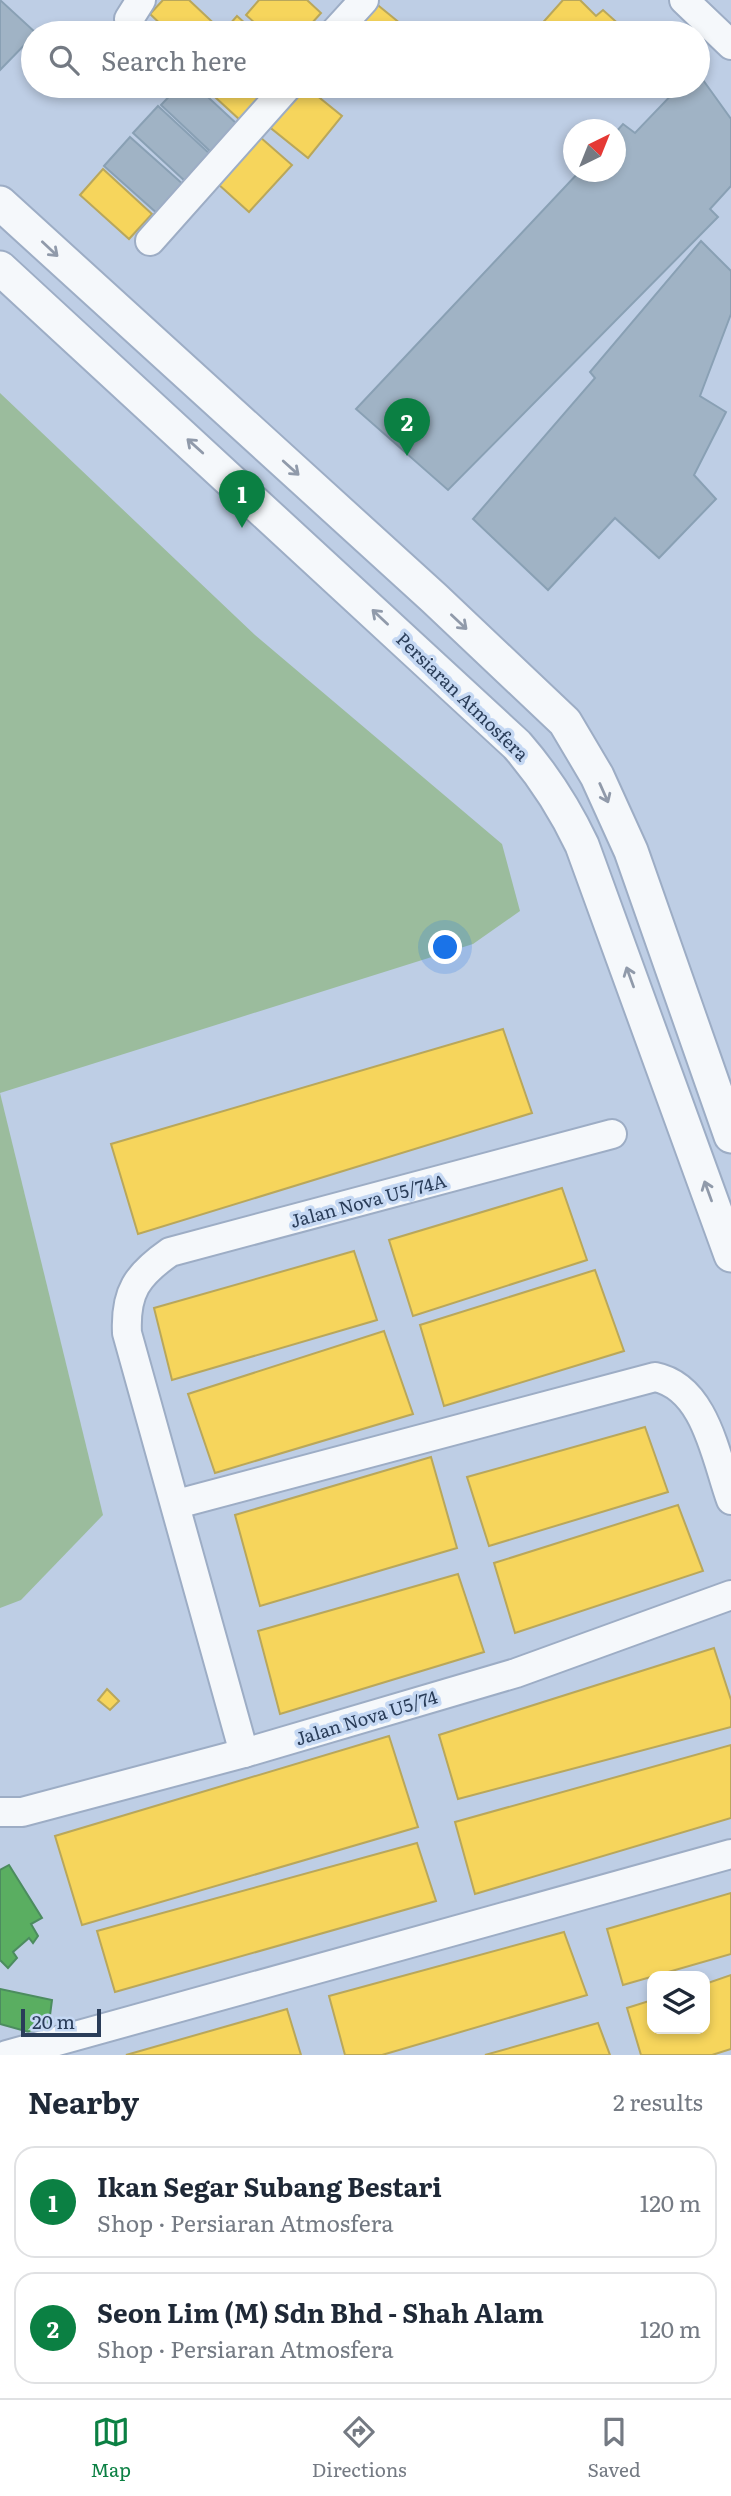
<!DOCTYPE html>
<meta charset="utf-8">
<style>
:root{--surface:#fff;--page:#f6f6f7;--text:#1f2937;--muted:#747a83;--line:#e0e1e3;--accent:#0b8043}
body{margin:0;font-family:Literata,serif;background:var(--page);color:var(--text)}
.controls{position:absolute;right:21px;bottom:21px;display:grid;overflow:hidden;border-radius:14px;box-shadow:0 4px 10px #0003}
.controls button{width:63px;height:63px;display:grid;place-items:center;padding:0;border:0;border-bottom:2px solid var(--line);background:var(--surface);color:var(--text);font:35px sans-serif}
.compass{position:absolute;left:563px;top:119px;width:63px;height:63px;border-radius:50%;background:var(--surface);box-shadow:0 4px 10px #0003;rotate:43deg}
.scale{position:absolute;left:21px;bottom:18px;width:80px;box-sizing:border-box;padding-left:7px;border:4px solid #2a3d59;border-top:0;font-size:19px;line-height:24px;white-space:nowrap;color:#2a3d59;-webkit-text-stroke:5px #c5d8f3;paint-order:stroke}
.you{position:absolute;left:446px;top:948px;width:24px;height:24px;margin:-18px;border:5px solid #fff;border-radius:50%;background:#1a73e8;box-shadow:0 0 0 10px #1a73e833}
.badge{display:grid;place-items:center;width:46px;height:46px;border-radius:50%;background:var(--accent);color:#fff;font-size:23px;font-weight:700}
.pin{position:absolute;translate:-50% -58px;filter:drop-shadow(0 2px 4px #0008)}
.pin::after{content:'';position:absolute;top:37px;width:24px;height:21px;background:inherit;clip-path:polygon(0 0,100% 0,50% 100%)}
.list{margin:0;padding:0;list-style:none}
h2{display:flex;justify-content:space-between;align-items:center;height:91px;margin:0;padding:0 28px;font-size:30px}
h2 small{font-size:23px;font-weight:400;color:var(--muted)}
.list li{display:grid;grid-template-columns:46px 1fr auto;gap:21px;align-items:center;box-sizing:border-box;height:112px;margin:0 14px 14px;padding:0 14px;border:2px solid var(--line);border-radius:21px}
.list b{display:block;font-size:26px;white-space:nowrap}
.list p{margin:0;font-size:23px;white-space:nowrap;color:var(--muted)}
.list em{font-size:23px;font-style:normal;color:var(--muted)}
.icon{flex:none;width:38px;height:38px;fill:none;stroke:currentColor;stroke-width:2;stroke-linecap:round;stroke-linejoin:round}
.map{position:relative;flex:none;width:731px;height:2055px;overflow:hidden}
.search{position:absolute;background:var(--surface);box-shadow:0 4px 10px #0003;left:21px;right:21px;top:21px;height:77px;display:flex;align-items:center;gap:18px;box-sizing:border-box;padding:0 24px;border-radius:38px;color:var(--muted);font-size:26px}
.sheet{height:343px;background:var(--surface)}
nav{display:flex;justify-content:space-around;align-items:center;box-sizing:border-box;height:98px;border-top:2px solid var(--line);background:var(--surface);font-size:19px;color:var(--muted)}
nav a{display:grid;justify-items:center;gap:4px}
nav .on{color:var(--accent)}
.map>svg:first-child{display:block}
.water{fill:#9bbc9d}
.homes{fill:#f6d55c;stroke:#b9a75b;stroke-width:2}
.public{fill:#5aae61;stroke:#4c8c5f;stroke-width:2}
.building{fill:#a0b3c5;stroke:#89a0b4;stroke-width:2}
.lines{fill:none;stroke-linecap:round;stroke-linejoin:round}
.minor-casing{stroke:#9dadc5;stroke-width:32}
.tertiary-casing{stroke:#9dadc5;stroke-width:37}
.minor{stroke:#f5f8fb;stroke-width:28}
.tertiary{stroke:#f5f8fb;stroke-width:33}
.oneway{stroke:#909aaa}
.labels{text-anchor:middle;dominant-baseline:central;stroke-width:7;stroke-linejoin:round;paint-order:stroke}
.street-label{font-size:18px;fill:#2a3d59;stroke:#c5d8f3}
</style>
<div class="map">
<svg width="731" height="2055" viewBox="0 0 731 2055">
<rect width="100%" height="100%" fill="#becee5"/>
<g class="water">
<polygon points="0,393 255,635 502,844 520,911 473,944 0,1093"/>
<polygon points="0,1093 103,1515 21,1600 0,1608"/>
</g>
<g class="homes">
<polygon points="163,0 189,0 223,32 170,33 150,14"/>
<polygon points="259,0 307,0 321,13 303,33 266,33 246,15"/>
<polygon points="563,0 580,0 596,16 603,10 622,27 617,33 543,33 538,28"/>
<polygon points="374,2 412,33 349,33"/>
<polygon points="237,16 256,33 222,33"/>
<polygon points="203,86 250,86 261,97 240,120"/>
<polygon points="299,86 305,86 342,116 308,158 267,125"/>
<polygon points="605,86 624,86 614,95"/>
<polygon points="260,137 292,165 249,212 218,184"/>
<polygon points="103,169 152,214 129,239 80,195"/>
<polygon points="503,1029 532,1113 138,1234 111,1144"/>
<polygon points="562,1188 587,1260 413,1316 389,1240"/>
<polygon points="354,1251 377,1320 172,1380 154,1308"/>
<polygon points="595,1270 624,1351 444,1406 420,1325"/>
<polygon points="384,1331 413,1414 215,1473 188,1394"/>
<polygon points="645,1427 668,1492 489,1546 467,1477"/>
<polygon points="431,1457 457,1548 260,1606 235,1515"/>
<polygon points="678,1505 703,1571 515,1633 494,1563"/>
<polygon points="458,1574 484,1652 280,1714 258,1631"/>
<polygon points="714,1648 731,1700 731,1727 458,1799 439,1735"/>
<polygon points="107,1689 119,1701 110,1710 98,1700"/>
<polygon points="389,1736 418,1827 82,1925 55,1836"/>
<polygon points="731,1745 731,1818 475,1894 455,1822"/>
<polygon points="417,1843 436,1901 115,1992 97,1931"/>
<polygon points="731,1893 731,1954 623,1985 607,1929"/>
<polygon points="564,1932 587,1995 382,2055 345,2055 329,1996"/>
<polygon points="731,1975 731,2049 712,2055 641,2055 627,2008 652,2000 652,2029 705,2029 705,1984"/>
<polygon points="287,2009 301,2055 126,2055"/>
<polygon points="598,2023 610,2055 485,2055"/>
</g>
<g class="public">
<polygon points="9,1865 42,1918 31,1924 38,1936 33,1943 29,1938 13,1952 17,1958 8,1968 0,1960 0,1870"/>
<polygon points="0,1989 52,2000 49,2023 39,2020 36,2034 0,2024"/>
</g>
<g class="building">
<polygon points="0,0 36,33 0,70"/>
<polygon points="505,23 515,33 495,33"/>
<polygon points="698,73 731,119 731,186 710,209 718,217 448,490 356,409 579,172 616,172 616,132 623,124 635,133 680,86 698,86"/>
<polygon points="179,86 196,86 237,124 211,152 161,105"/>
<polygon points="158,106 211,155 186,182 133,133"/>
<polygon points="130,137 185,186 159,215 104,166"/>
<polygon points="701,241 731,271 731,314 700,396 726,412 694,475 716,499 659,558 615,518 548,590 473,519 595,378 590,372"/>
</g>
<g class="lines">
<g class="minor-casing">
<g id="minor">
<polyline points="684,0 731,45"/>
<polyline points="129,19 141,0"/>
<polyline points="334,33 364,0"/>
<polyline points="150,241 288,86"/>
<path d="M177,1504L655,1377C706,1387 716,1459 731,1500"/>
<path d="M244,1753L127,1333C125,1292 137,1275 170,1252L612,1134"/>
<polyline points="0,1812 22,1812 244,1753 516,1673 731,1595"/>
<polyline points="7,2055 731,1854"/>
</g>
</g>
<g class="tertiary-casing">
<g id="tertiary">
<polyline points="0,203 434,598 565,722 597,776 631,851 731,1136"/>
<path d="M0,268L517,745C544,776 564,807 582,845L731,1255"/>
</g>
</g>
<use href="#minor" class="minor"/>
<use href="#tertiary" class="tertiary"/>
</g>
<defs><path id="oneway-shaft" d="M-6 0H5M1.5-3L5.5 0L1.5 3" fill="none" stroke-width="1.6" stroke-linecap="round" stroke-linejoin="round" transform="scale(1.75)"/></defs>
<g class="oneway">
<use href="#oneway-shaft" transform="translate(50 249) rotate(43)"/>
<use href="#oneway-shaft" transform="translate(195 446) rotate(-138)"/>
<use href="#oneway-shaft" transform="translate(291 468) rotate(42)"/>
<use href="#oneway-shaft" transform="translate(380 617) rotate(-137)"/>
<use href="#oneway-shaft" transform="translate(459 622) rotate(43)"/>
<use href="#oneway-shaft" transform="translate(604 793) rotate(66)"/>
<use href="#oneway-shaft" transform="translate(630 977) rotate(-110)"/>
<use href="#oneway-shaft" transform="translate(708 1191) rotate(-110)"/>
</g>
<g class="labels">
<g class="street-label">
<text transform="translate(463 696) rotate(44)">Persiaran Atmosfera</text>
<text transform="translate(368 1200) rotate(-15)">Jalan Nova U5/74A</text>
<text transform="translate(366 1717) rotate(-17)">Jalan Nova U5/74</text>
</g>
</g>
</svg>
<div class="controls">
<button><svg class="icon" aria-label="layers" viewBox="0 0 24 24"><path d="M12 4l9 5-9 5-9-5zM3 14l9 5 9-5"/></svg></button>
</div>
<svg class="compass" viewBox="-18 -18 36 36"><path d="M0-13l5 13h-10z" fill="#e53935"/><path d="M0 13l5-13h-10z" fill="#747a83"/></svg>
<div class="scale">20 m</div>
<div class="you"></div>
<div class="pin badge" style="left:242px;top:528px">1</div>
<div class="pin badge" style="left:407px;top:456px">2</div>
<div class="search"><svg class="icon" aria-label="search" viewBox="0 0 24 24"><circle cx="10" cy="10" r="6"/><path d="M15 15l6 6"/></svg>Search here</div>
</div>
<section class="sheet">
<h2>Nearby<small>2 results</small></h2>
<ul class="list">
<li><span class="badge">1</span><div><b>Ikan Segar Subang Bestari</b><p>Shop · Persiaran Atmosfera</p></div><em>120 m</em></li>
<li><span class="badge">2</span><div><b>Seon Lim (M) Sdn Bhd - Shah Alam</b><p>Shop · Persiaran Atmosfera</p></div><em>120 m</em></li>
</ul>
</section>
<nav>
<a class="on"><svg class="icon" aria-label="map" viewBox="0 0 24 24"><path d="M3 6l6-2 6 2 6-2v14l-6 2-6-2-6 2zM9 4v14M15 6v14"/></svg>Map</a>
<a><svg class="icon" aria-label="directions" viewBox="0 0 24 24"><path d="M12 3l9 9-9 9-9-9zM9 14v-3h6M13 9l2 2-2 2"/></svg>Directions</a>
<a><svg class="icon" aria-label="saved" viewBox="0 0 24 24"><path d="M7 4h10v16l-5-4-5 4z"/></svg>Saved</a>
</nav>
